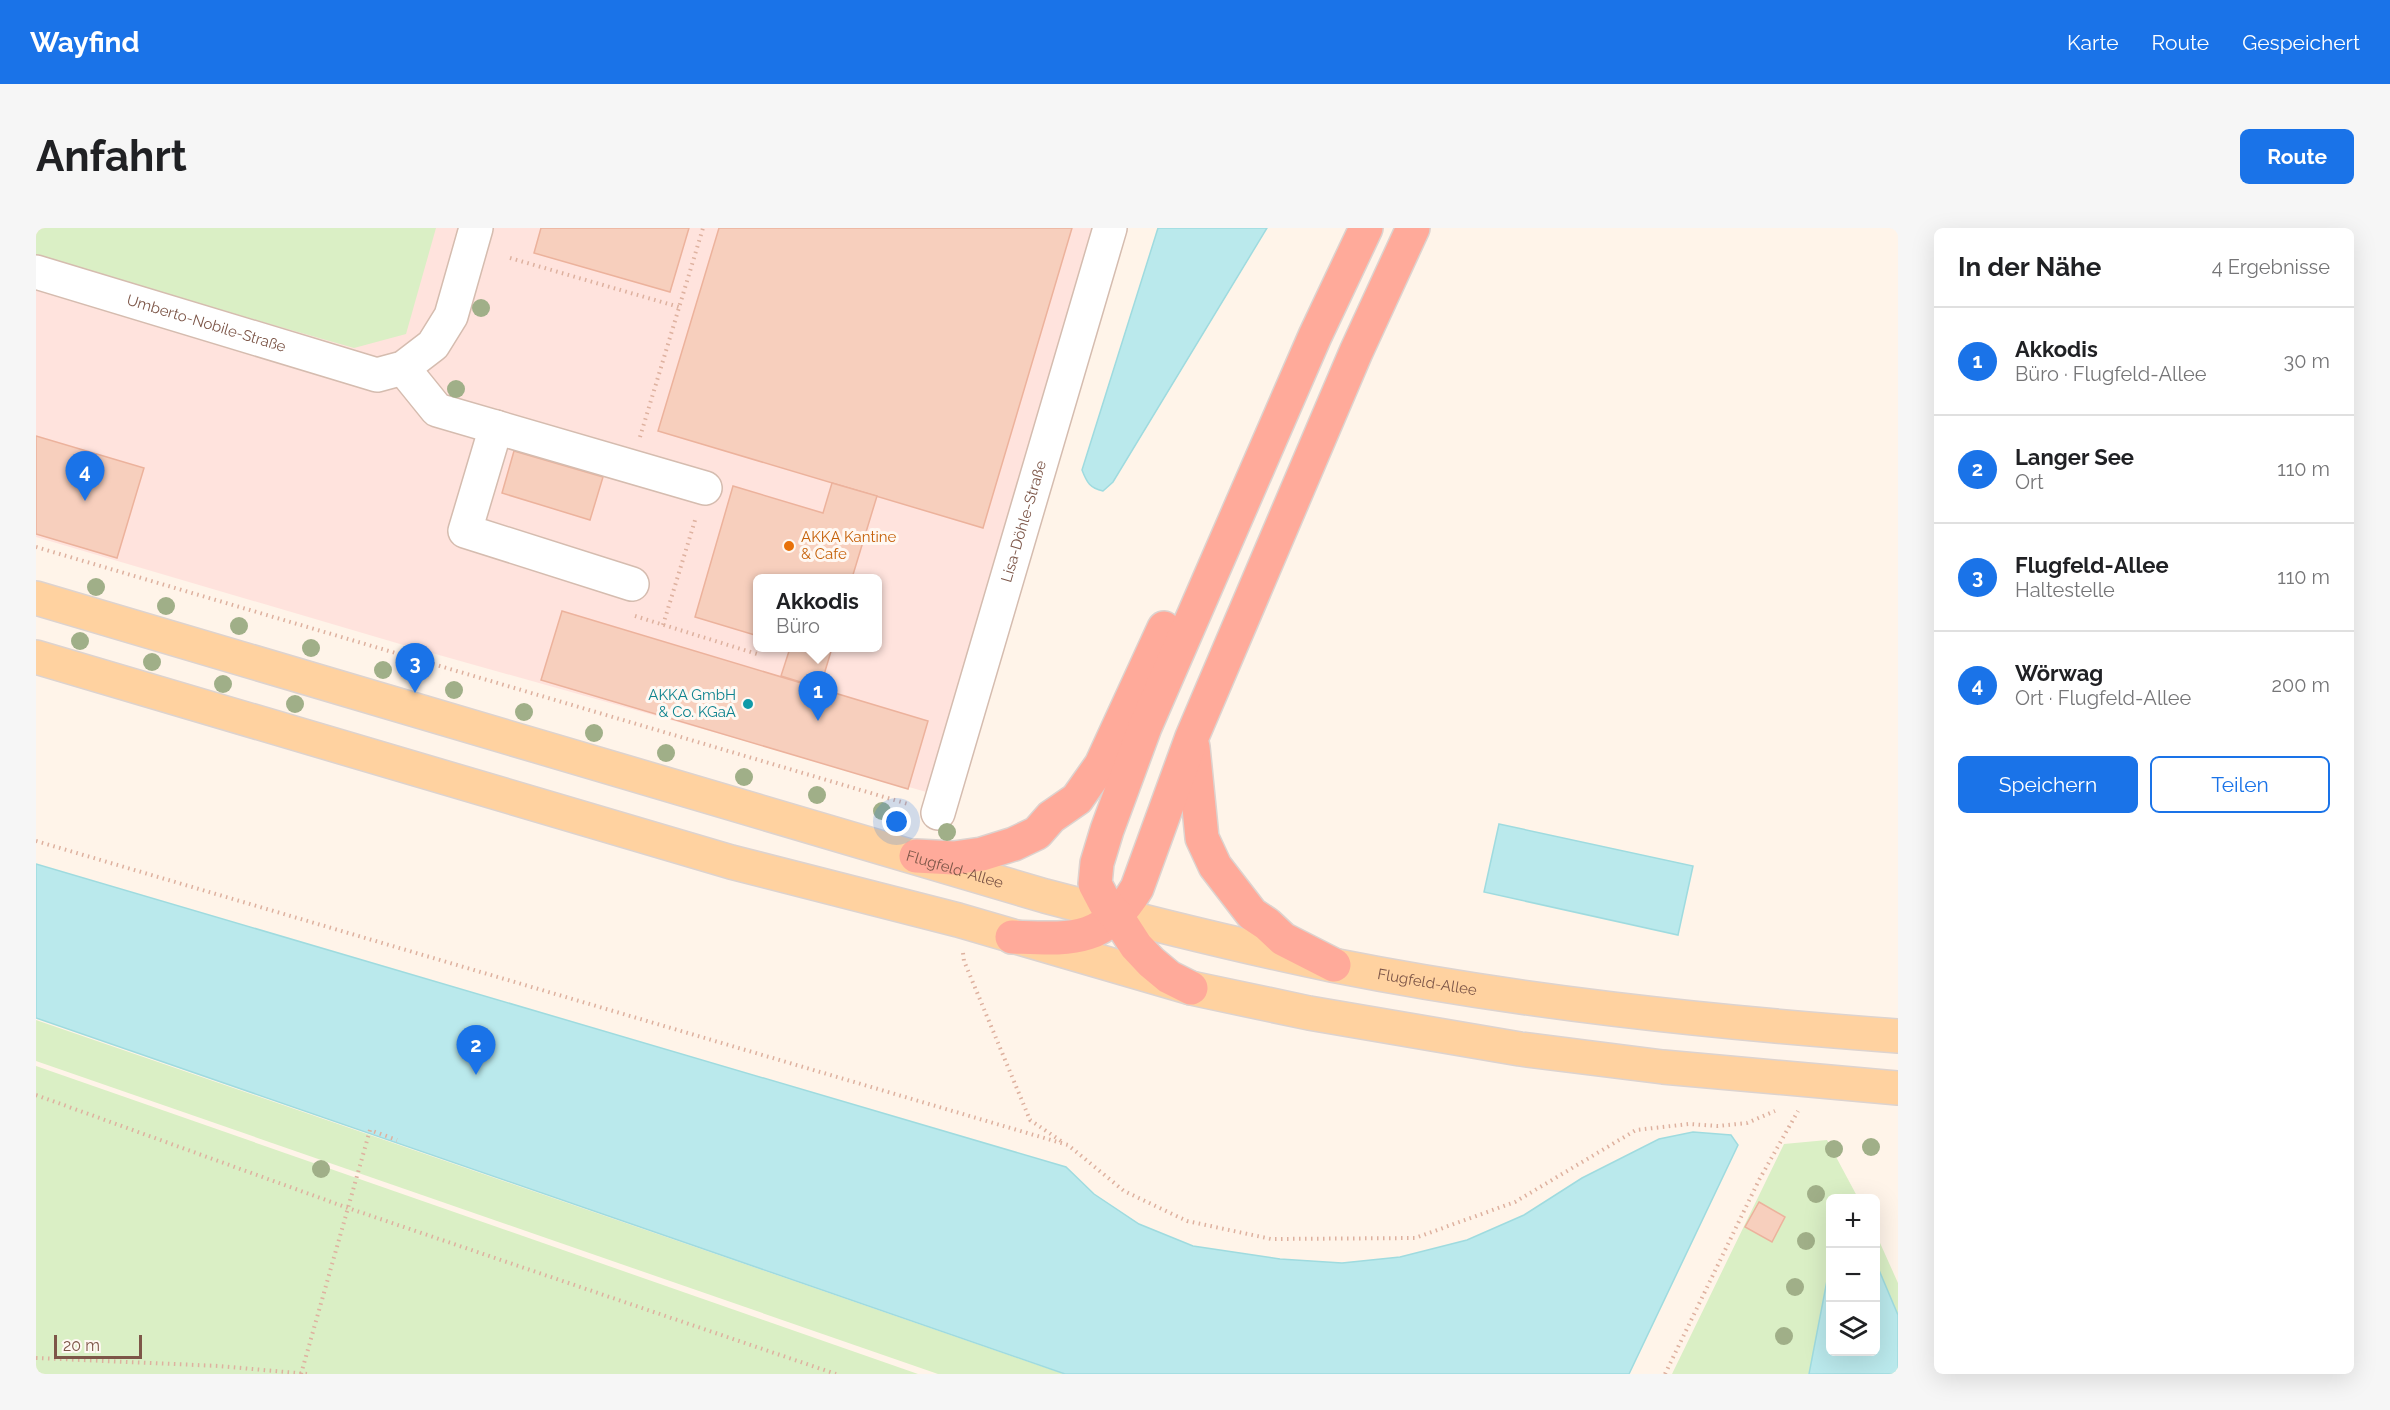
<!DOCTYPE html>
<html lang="de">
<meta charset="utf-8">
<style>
:root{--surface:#fff;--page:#f6f6f6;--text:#202124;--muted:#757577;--line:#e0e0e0;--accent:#1a73e8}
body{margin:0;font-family:Raleway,sans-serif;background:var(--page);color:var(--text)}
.controls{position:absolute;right:18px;bottom:18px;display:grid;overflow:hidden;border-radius:9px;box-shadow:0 6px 24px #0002}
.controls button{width:54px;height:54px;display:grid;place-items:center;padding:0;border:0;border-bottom:2px solid var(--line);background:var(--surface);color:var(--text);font:30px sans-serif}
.scale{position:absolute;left:18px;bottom:15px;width:88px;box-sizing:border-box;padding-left:6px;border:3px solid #7d5648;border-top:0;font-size:16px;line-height:21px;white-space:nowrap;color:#7d5648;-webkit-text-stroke:4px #fff8f2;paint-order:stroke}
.you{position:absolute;left:861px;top:594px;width:21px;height:21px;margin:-15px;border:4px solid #fff;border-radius:50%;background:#1a73e8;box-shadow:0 0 0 9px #1a73e833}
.badge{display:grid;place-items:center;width:39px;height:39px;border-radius:50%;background:var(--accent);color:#fff;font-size:20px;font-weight:700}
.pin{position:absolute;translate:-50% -50px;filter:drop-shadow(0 2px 3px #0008)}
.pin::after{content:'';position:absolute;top:32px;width:21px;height:18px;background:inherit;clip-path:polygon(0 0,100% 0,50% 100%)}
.popup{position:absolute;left:717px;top:346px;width:129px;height:78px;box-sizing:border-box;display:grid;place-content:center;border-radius:9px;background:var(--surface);filter:drop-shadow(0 2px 4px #0005);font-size:20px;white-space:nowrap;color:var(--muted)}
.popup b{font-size:22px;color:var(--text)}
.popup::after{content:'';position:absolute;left:50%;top:100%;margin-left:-12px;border:12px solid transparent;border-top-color:var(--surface)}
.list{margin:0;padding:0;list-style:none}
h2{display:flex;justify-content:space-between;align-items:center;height:78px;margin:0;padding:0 24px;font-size:26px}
h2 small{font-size:20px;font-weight:400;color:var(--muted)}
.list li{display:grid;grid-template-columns:39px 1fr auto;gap:18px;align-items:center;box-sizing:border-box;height:108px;padding:0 24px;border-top:2px solid var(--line)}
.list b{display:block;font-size:22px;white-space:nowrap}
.list p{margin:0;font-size:20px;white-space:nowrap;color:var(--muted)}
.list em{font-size:20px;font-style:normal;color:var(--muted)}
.actions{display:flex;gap:12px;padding:18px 24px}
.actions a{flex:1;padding:14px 0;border:2px solid var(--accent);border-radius:9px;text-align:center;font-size:21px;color:var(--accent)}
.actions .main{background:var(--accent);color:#fff}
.icon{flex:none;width:33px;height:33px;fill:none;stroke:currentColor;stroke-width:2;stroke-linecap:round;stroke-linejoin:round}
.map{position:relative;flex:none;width:1862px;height:1146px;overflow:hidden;border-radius:9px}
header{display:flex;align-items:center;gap:36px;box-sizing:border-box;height:84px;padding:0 30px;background:var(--accent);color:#fff}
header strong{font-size:28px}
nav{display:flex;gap:33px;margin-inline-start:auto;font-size:21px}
.intro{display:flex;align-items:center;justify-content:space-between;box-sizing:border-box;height:144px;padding:0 36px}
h1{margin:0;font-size:42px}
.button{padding:15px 27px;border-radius:9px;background:var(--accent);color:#fff;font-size:21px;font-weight:700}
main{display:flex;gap:36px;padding:0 36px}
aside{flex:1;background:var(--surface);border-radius:9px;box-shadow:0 6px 24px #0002}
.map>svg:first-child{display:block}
.commercial{fill:#ffe3dd;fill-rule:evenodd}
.green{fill:#daefc5}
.water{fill:#bae9ec;stroke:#9fdbdf;stroke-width:1.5}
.building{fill:#f7cfbd;stroke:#ecb29c;stroke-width:1.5}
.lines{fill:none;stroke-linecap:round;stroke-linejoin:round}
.minor-casing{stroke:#d5bcaf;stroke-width:36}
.major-casing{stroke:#ddd3cf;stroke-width:36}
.highway-casing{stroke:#ddd3cf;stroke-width:36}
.path{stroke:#deb19f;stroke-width:4;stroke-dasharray:1.5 4.5;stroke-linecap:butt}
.minor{stroke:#fff;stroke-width:33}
.major{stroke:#ffd2a0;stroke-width:33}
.highway{stroke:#ffaa9a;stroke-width:33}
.tree{fill:#a0af88}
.food-dot{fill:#e8710a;stroke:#fff8f2;stroke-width:2}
.culture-dot{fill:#0f9aa8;stroke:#fff8f2;stroke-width:2}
.labels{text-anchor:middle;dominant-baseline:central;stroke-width:6;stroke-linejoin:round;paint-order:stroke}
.street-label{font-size:15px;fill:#7d5648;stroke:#fff8f2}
.food-label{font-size:15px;fill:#c56008;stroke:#fff8f2;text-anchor:start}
.culture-label{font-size:15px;fill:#0d838f;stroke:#fff8f2;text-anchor:end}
</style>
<header>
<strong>Wayfind</strong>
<nav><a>Karte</a><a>Route</a><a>Gespeichert</a></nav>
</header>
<div class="intro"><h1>Anfahrt</h1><a class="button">Route</a></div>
<main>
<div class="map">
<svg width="1862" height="1146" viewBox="0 0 1862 1146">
<rect width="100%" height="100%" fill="#fff4e9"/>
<path class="commercial" d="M0,0H1087L919,572L364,416L0,309ZM722,350H842V420H722Z"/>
<g class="green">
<polygon points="0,0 400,0 370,106 318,120 0,29"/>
<polygon points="0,792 1028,1146 902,1146 0,833"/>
<polygon points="0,838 882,1146 0,1146"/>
<polygon points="1791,912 1822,970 1794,970 1794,1124 1840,1124 1840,1006 1862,1055 1862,1146 1636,1146 1748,916"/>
</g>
<g class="water">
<path d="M1122,0H1231L1077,254L1067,263C1054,260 1051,255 1046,242Z"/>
<polygon points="1463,596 1657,638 1642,707 1448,664"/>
<polygon points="0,636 1030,939 1058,966 1103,996 1157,1018 1244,1031 1306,1035 1364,1029 1431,1012 1488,987 1546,950 1623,911 1657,904 1695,907 1702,917 1593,1146 1029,1146 0,790"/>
<polygon points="1840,1035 1862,1087 1862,1146 1773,1146 1794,1037 1794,1124 1840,1124"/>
</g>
<g class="building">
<polygon points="505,0 653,0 634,64 498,25"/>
<polygon points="683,0 1036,0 947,300 622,203"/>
<polygon points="0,208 108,240 81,330 0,306"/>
<polygon points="478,223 567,249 554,292 466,265"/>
<polygon points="796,255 841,268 816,350 722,350 722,408 659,389 697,258 787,285"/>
<polygon points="526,383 892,493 872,561 505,452"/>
<polygon points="754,420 796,420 784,460 745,448"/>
<polygon points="1723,974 1749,989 1736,1014 1709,999"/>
</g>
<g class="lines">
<g class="minor-casing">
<g id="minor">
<path id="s1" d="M0,44L341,147L367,140L397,117L415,88L440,0"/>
<polyline points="367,140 401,182 669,260"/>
<polyline points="460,199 429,303 596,356"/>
<path id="s2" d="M902,585L1074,0"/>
</g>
</g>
<g class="major-casing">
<g id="major">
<path id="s3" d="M0,370L1009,668C1104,693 1199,717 1296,737C1482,774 1672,794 1862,808"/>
<polyline points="0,429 695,634 922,692 1155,760 1273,785 1484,821 1627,839 1862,860"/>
</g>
</g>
<g class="highway-casing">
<g id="highway">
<polyline points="1157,519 1166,610 1179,638 1216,686 1231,696 1247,711 1298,737"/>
<polyline points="880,628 918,630 946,626 978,616 1001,605 1015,589 1041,571 1065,537 1128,400"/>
<path d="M976,709C1034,711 1068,716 1101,660L1156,509L1320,124L1377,0"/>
<polyline points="1155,760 1133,749 1115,734 1100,718 1080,687 1069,675 1059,656 1061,635 1071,602 1109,499 1279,108 1330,0"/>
</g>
</g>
<g class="path">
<polyline points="474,30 643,79"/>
<polyline points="604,209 667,0"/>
<polyline points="0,319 872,576"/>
<polyline points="599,388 721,426"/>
<polyline points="627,397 660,289"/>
<polyline points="0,613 1032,917 1088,963 1151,993 1235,1011 1379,1010 1479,974 1600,902 1653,896 1682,898 1711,895 1739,883"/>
<polyline points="927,725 928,733 994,892 1028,915"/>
<polyline points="0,867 312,980 800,1146"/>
<polyline points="0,1130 183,1138 272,1146"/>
<polyline points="265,1146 334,902 361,912"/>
<polyline points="1629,1146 1723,952 1762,883"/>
</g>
<use href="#minor" class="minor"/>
<use href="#major" class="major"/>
<use href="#highway" class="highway"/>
</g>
<g class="tree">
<circle cx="445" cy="80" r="9"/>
<circle cx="420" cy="161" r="9"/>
<circle cx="60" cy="359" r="9"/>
<circle cx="130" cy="378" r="9"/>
<circle cx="203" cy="398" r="9"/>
<circle cx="44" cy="413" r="9"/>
<circle cx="275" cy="420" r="9"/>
<circle cx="116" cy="434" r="9"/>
<circle cx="347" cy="442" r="9"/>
<circle cx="187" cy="456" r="9"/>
<circle cx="418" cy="462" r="9"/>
<circle cx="259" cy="476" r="9"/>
<circle cx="488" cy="484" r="9"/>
<circle cx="558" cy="505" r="9"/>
<circle cx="630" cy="525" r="9"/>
<circle cx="708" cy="549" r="9"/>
<circle cx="781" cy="567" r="9"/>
<circle cx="846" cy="583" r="9"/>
<circle cx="911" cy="604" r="9"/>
<circle cx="1835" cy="919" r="9"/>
<circle cx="1798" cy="921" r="9"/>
<circle cx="285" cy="941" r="9"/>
<circle cx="1780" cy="966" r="9"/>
<circle cx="1770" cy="1013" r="9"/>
<circle cx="1759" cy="1059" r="9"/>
<circle cx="1748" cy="1108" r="9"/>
</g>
<circle class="food-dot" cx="753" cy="318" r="6"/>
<circle class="culture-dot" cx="712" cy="476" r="6"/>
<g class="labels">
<g class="street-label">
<text stroke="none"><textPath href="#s1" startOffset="178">Umberto-Nobile-Straße</textPath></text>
<text stroke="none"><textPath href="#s2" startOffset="304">Lisa-Döhle-Straße</textPath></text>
<text stroke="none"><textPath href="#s3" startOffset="958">Flugfeld-Allee</textPath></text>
<text stroke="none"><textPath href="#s3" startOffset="1444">Flugfeld-Allee</textPath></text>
</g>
<g class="food-label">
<text x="765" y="309">AKKA Kantine<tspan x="765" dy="17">&amp; Cafe</tspan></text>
</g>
<g class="culture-label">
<text x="700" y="467">AKKA GmbH<tspan x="700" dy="17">&amp; Co. KGaA</tspan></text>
</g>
</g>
</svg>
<div class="controls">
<button>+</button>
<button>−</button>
<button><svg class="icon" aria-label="layers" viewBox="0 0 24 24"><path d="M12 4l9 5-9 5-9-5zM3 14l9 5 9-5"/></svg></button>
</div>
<div class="scale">20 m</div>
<div class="you"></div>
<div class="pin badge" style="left:782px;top:493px">1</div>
<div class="popup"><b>Akkodis</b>Büro</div>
<div class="pin badge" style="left:440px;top:847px">2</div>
<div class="pin badge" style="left:379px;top:465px">3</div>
<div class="pin badge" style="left:49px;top:273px">4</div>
</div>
<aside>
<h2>In der Nähe<small>4 Ergebnisse</small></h2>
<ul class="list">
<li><span class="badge">1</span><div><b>Akkodis</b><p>Büro · Flugfeld-Allee</p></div><em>30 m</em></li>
<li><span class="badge">2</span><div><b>Langer See</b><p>Ort</p></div><em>110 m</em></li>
<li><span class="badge">3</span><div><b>Flugfeld-Allee</b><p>Haltestelle</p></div><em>110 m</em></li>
<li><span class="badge">4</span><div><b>Wörwag</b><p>Ort · Flugfeld-Allee</p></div><em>200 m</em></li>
</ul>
<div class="actions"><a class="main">Speichern</a><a>Teilen</a></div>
</aside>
</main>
